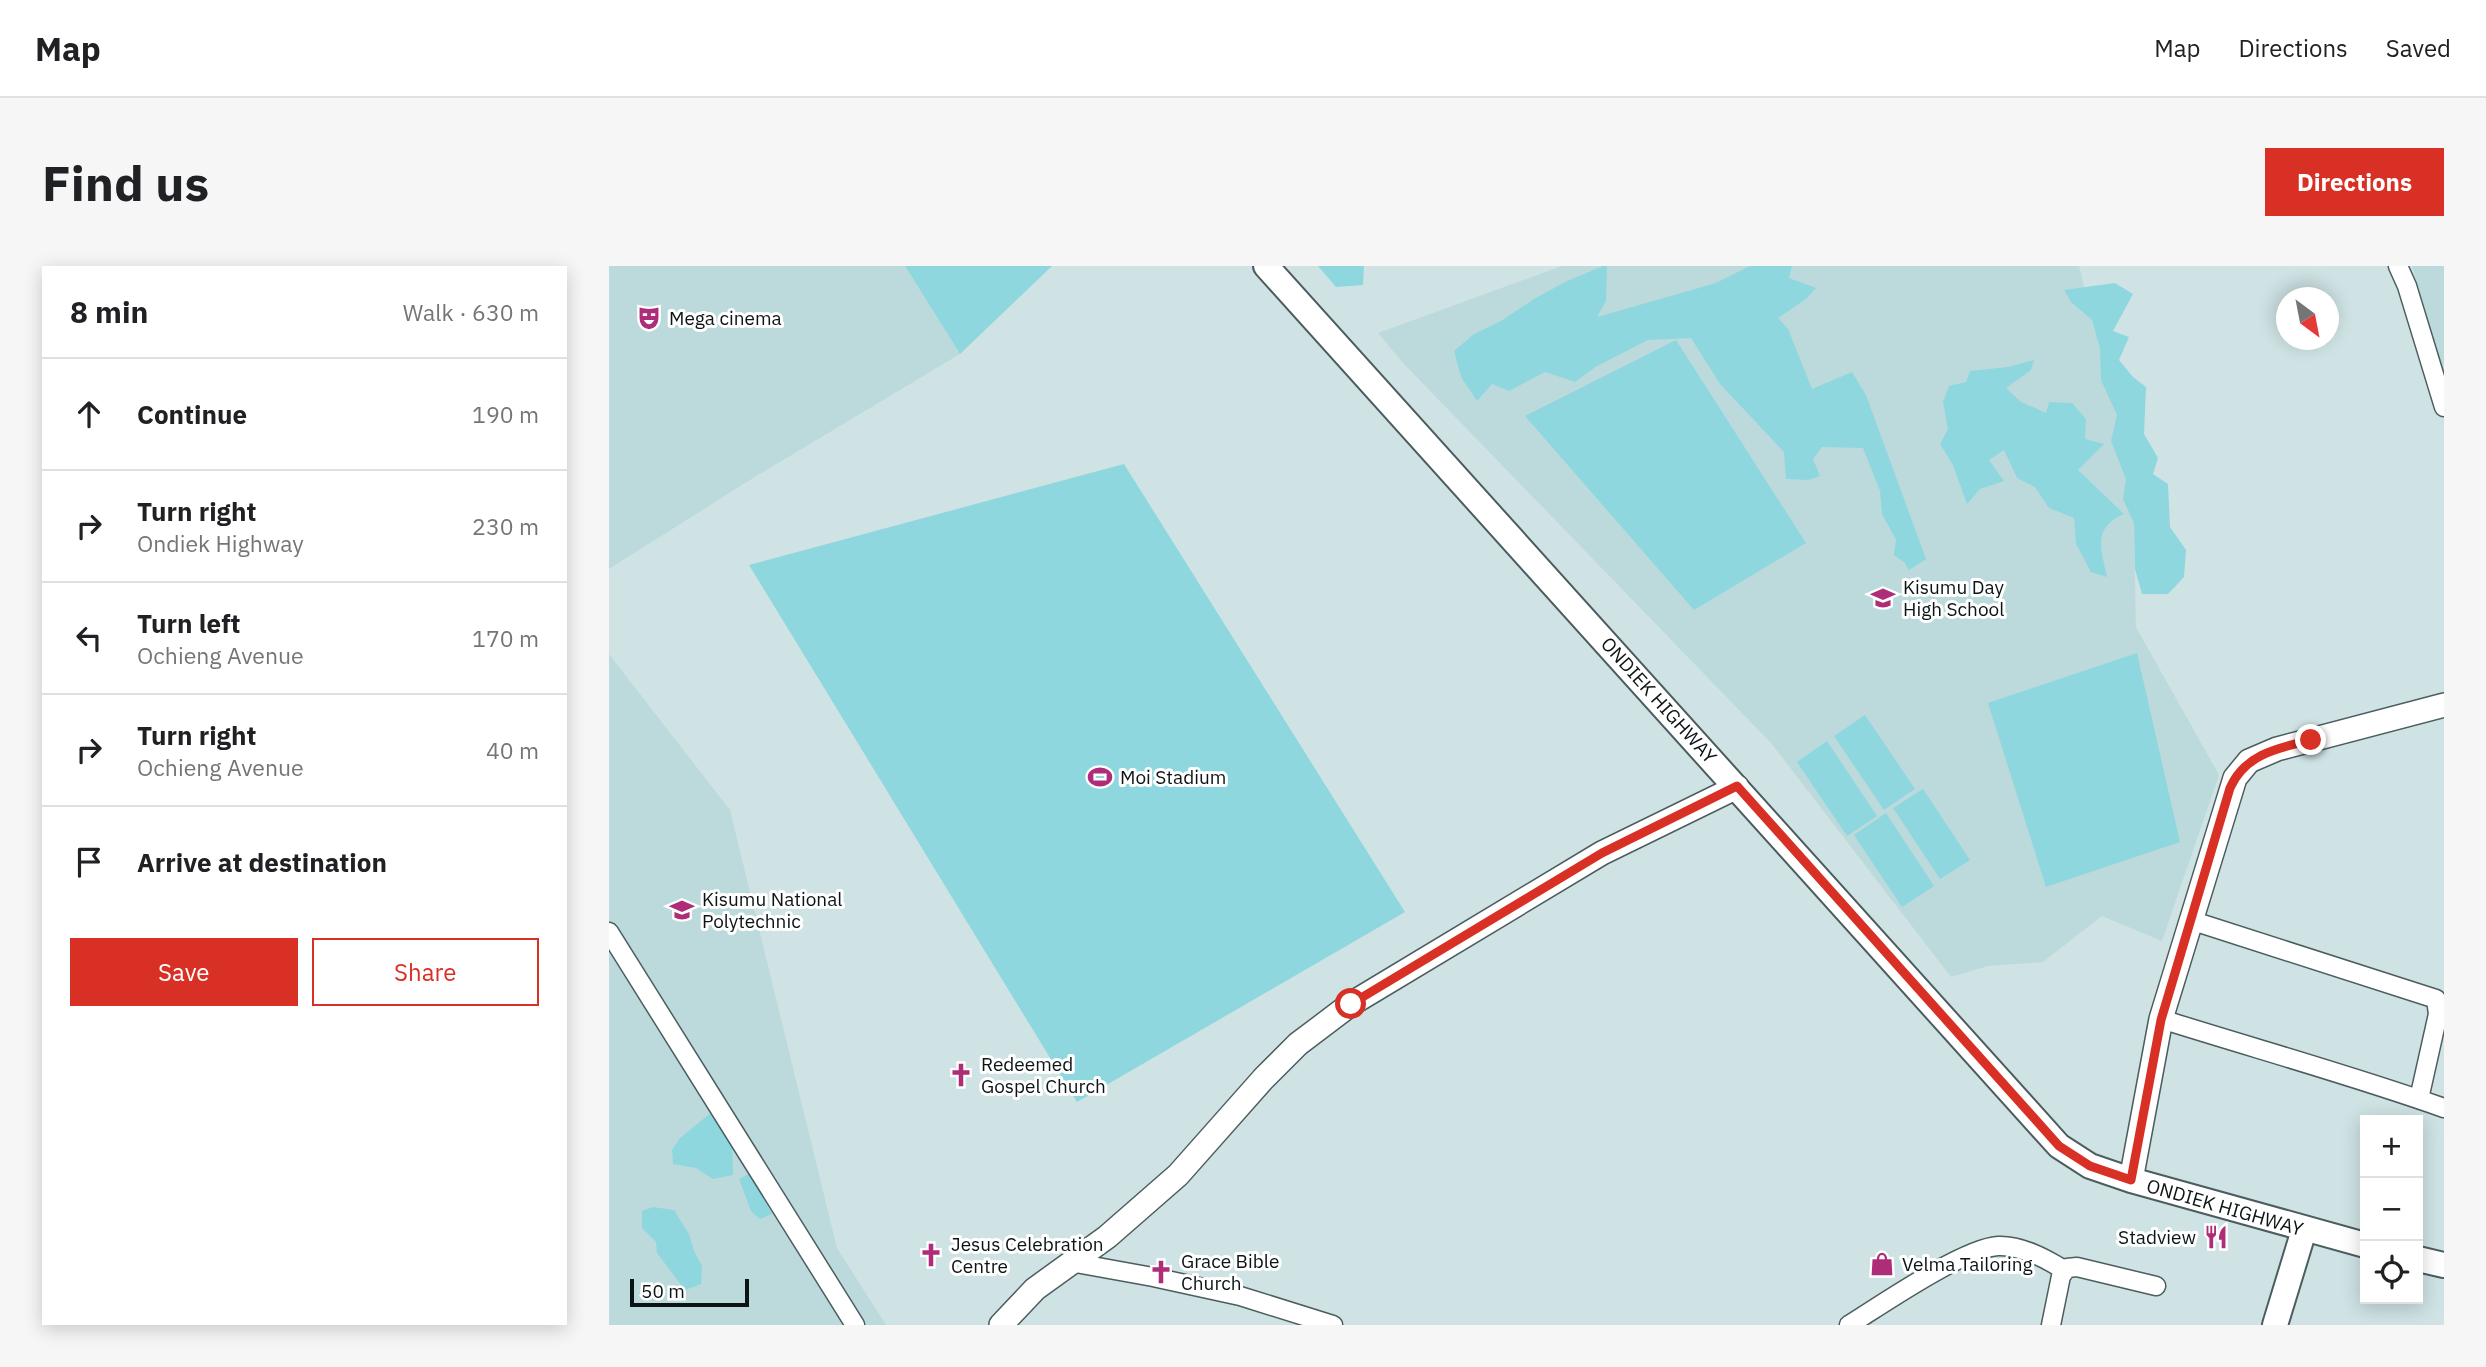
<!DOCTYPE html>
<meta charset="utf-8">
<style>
:root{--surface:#fff;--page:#f6f6f6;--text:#202124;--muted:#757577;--line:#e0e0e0;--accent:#d93025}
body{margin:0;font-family:"IBM Plex Sans",sans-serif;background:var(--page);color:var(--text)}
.controls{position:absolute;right:21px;bottom:21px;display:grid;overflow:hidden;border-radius:0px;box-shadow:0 4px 18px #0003}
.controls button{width:63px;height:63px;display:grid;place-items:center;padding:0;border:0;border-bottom:2px solid var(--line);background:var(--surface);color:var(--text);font:35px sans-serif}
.compass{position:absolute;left:1667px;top:21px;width:63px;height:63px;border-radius:50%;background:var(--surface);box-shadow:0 4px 18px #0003;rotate:148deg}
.scale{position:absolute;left:21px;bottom:18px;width:119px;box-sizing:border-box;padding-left:7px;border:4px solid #0d1415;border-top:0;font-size:19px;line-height:24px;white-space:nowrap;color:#0d1415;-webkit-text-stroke:5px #fff;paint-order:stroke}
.stop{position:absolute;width:21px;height:21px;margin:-16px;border:5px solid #d93025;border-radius:50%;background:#fff}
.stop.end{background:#d93025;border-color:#fff;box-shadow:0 2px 7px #0008}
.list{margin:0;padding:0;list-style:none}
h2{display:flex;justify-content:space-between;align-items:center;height:91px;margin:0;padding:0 28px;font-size:30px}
h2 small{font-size:23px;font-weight:400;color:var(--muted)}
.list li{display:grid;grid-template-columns:46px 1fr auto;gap:21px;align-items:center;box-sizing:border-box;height:112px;padding:0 28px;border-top:2px solid var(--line)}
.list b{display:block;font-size:26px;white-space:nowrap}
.list p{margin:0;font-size:23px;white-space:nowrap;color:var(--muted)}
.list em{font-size:23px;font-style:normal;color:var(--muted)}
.actions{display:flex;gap:14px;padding:21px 28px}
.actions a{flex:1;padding:16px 0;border:2px solid var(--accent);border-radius:0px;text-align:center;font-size:24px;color:var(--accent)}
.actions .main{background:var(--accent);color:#fff}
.icon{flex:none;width:38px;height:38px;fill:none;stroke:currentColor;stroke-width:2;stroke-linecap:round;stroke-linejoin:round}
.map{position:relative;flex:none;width:1835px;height:1059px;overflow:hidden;border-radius:0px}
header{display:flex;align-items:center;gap:42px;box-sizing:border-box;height:98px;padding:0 35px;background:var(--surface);border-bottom:2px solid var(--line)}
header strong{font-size:33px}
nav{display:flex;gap:38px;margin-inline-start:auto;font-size:24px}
.intro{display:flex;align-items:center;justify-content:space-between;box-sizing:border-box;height:168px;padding:0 42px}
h1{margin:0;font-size:49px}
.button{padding:18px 32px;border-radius:0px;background:var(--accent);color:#fff;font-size:24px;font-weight:700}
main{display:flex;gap:42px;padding:0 42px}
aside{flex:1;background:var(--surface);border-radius:0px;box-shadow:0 4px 18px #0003}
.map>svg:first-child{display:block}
.built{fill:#bcdadc}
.green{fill:#8fd7de}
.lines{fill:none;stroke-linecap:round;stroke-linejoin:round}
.minor-casing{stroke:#4c5d5f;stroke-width:21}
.tertiary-casing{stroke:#4c5d5f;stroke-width:26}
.secondary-casing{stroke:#4c5d5f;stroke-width:28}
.minor{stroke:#fff;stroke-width:18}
.tertiary{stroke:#fff;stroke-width:23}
.secondary{stroke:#fff;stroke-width:24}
.route{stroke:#d93025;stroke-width:9}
.labels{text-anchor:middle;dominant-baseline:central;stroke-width:6;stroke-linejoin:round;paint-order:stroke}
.poi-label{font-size:19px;fill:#0d1415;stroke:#fff;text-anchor:start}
.street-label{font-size:19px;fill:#0d1415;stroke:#fff}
</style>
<header>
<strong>Map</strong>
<nav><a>Map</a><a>Directions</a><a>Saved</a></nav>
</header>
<div class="intro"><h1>Find us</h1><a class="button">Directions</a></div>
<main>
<aside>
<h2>8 min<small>Walk · 630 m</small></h2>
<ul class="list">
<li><svg class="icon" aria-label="ahead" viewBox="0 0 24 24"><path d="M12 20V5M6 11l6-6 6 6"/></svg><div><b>Continue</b></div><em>190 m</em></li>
<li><svg class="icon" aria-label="right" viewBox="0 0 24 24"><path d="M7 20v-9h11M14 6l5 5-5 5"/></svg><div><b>Turn right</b><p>Ondiek Highway</p></div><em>230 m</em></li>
<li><svg class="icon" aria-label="left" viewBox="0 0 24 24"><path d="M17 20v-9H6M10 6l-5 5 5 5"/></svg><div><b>Turn left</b><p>Ochieng Avenue</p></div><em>170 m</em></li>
<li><svg class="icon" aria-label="right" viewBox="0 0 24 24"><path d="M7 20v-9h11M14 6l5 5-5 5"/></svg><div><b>Turn right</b><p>Ochieng Avenue</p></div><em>40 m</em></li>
<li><svg class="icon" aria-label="arrive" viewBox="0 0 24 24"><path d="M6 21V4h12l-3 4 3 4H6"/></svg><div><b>Arrive at destination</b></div></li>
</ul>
<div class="actions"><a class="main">Save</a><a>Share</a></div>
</aside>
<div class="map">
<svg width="1835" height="1059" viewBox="0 0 1835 1059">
<rect width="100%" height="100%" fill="#cfe3e4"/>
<g class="built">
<polygon points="0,0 296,0 351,88 136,217 0,303"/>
<polygon points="953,0 1470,0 1524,213 1527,361 1610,509 1553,675 1493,650 1434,696 1379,700 1342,711 1162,477 794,97 769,67"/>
<polygon points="1803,0 1835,0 1835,107"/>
<polygon points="0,388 121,544 228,982 277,1059 0,1059"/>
</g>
<g class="green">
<polygon points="296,0 443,0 351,88"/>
<polygon points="709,0 755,0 754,19 727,21"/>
<polygon points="994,0 998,0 997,35 988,51 1107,17 1141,0 1183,0 1180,12 1207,22 1197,33 1169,52 1179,63 1203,123 1243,106 1257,129 1317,293 1300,304 1295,296 1285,289 1287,274 1273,248 1271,225 1254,182 1213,181 1204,193 1211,210 1199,214 1177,213 1175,186 1111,118 1082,72 1039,74 988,100 966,116 936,106 900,125 883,118 868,135 852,111 845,85 865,68 892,55 925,33 956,16"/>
<polygon points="1506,17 1524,28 1504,65 1520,71 1510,94 1524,111 1537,121 1535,168 1549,192 1544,208 1559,218 1561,261 1577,284 1575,311 1559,328 1533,328 1526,303 1525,257 1514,233 1517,213 1502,175 1508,149 1492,114 1491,83 1483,54 1462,36 1455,24"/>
<polygon points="1067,74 1197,277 1085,344 916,150"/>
<path d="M1425,94L1422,104L1397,122L1412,136L1437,147L1440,136L1463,137L1477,153L1476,173L1495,178L1469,204L1515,248C1483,262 1492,283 1498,311L1482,306L1467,278L1465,252L1440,242L1426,221L1408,212L1395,184L1380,194L1395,215L1371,223L1358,238L1344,199L1331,178L1339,163L1334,136L1340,120L1357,116L1361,105L1399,101Z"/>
<polygon points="515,198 796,646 468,836 140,299"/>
<polygon points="1528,387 1571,576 1437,621 1379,437"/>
<polygon points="1256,449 1306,523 1275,544 1225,470"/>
<polygon points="1218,475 1268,550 1238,570 1188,496"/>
<polygon points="1314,523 1361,594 1331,613 1284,542"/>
<polygon points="1277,547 1325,620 1293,641 1245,569"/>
<polygon points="103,846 123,872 124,909 104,913 87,902 64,898 63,884 71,872"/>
<path d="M141,907C151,920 154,933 163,948L151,953L142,945L130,913Z"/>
<polygon points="44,941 65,944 80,968 85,985 93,1000 92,1018 76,1024 48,987 47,976 33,962 33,945"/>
</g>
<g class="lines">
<g class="minor-casing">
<g id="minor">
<polyline points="1789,0 1798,20 1835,141"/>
<polyline points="1581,654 1827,733 1829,748 1810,833"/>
<polyline points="0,666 246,1059"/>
<path d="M1552,753C1647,783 1742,809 1835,842"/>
<polyline points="461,996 544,1011 631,1030 724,1059"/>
<path d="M1240,1059C1272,1039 1355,982 1389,980C1412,979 1436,992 1455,1004"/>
<polyline points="1442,1059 1452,1010 1458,1002 1468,1001 1547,1020"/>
</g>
</g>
<g class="tertiary-casing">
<g id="tertiary">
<polyline points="1522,914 1552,753 1626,512 1640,495 1668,483 1835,439"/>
<polyline points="392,1059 426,1023 498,971 569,909 655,812 689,778 742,738 993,587 1128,521"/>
</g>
</g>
<g class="secondary-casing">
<g id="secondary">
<polyline points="657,0 1450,880 1481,900 1522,914 1756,979"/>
<polyline points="1809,993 1835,999"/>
<polyline points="1666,1059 1695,964"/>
</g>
</g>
<use href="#minor" class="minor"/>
<use href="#tertiary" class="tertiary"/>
<use href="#secondary" class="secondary"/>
</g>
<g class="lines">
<path class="route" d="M742,738L993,587L1128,520L1450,880L1481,900L1522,914L1552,754L1621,522C1636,488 1669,482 1702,474"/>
</g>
<defs>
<g id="theatre-bare" transform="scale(1.89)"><path d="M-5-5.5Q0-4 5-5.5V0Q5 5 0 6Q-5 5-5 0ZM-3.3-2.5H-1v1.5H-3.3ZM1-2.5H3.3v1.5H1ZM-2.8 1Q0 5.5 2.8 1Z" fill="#af2d78" stroke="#fff" stroke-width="2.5" paint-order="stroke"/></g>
<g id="school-bare" transform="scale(1.89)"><path d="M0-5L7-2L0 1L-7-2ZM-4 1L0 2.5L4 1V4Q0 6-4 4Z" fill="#af2d78" stroke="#fff" stroke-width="2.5" paint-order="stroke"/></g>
<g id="stadium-bare" transform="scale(1.89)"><path d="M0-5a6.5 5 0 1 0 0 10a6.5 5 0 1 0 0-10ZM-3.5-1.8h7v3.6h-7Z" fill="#af2d78" stroke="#fff" stroke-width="2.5" paint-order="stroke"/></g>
<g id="university-bare" transform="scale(1.89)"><path d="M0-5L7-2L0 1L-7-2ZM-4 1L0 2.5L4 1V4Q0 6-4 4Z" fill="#af2d78" stroke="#fff" stroke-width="2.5" paint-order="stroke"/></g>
<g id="church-bare" transform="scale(1.89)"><path d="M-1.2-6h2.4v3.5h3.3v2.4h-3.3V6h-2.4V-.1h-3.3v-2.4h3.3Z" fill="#af2d78" stroke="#fff" stroke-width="2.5" paint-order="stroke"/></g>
<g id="restaurant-bare" transform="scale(1.89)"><path d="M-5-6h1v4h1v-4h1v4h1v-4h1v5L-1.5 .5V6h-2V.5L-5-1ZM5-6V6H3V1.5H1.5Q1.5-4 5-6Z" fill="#af2d78" stroke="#fff" stroke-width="2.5" paint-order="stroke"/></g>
<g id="shop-bare" transform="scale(1.89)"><path d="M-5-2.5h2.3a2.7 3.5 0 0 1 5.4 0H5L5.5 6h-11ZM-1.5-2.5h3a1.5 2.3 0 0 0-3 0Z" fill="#af2d78" stroke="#fff" stroke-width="2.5" paint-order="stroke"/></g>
</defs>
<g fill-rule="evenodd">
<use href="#theatre-bare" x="40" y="52"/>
<use href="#school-bare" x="1274" y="332"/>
<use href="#stadium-bare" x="491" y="511"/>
<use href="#university-bare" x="73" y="644"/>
<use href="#church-bare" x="352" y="809"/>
<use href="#restaurant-bare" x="1607" y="971"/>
<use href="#church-bare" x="322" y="989"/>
<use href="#shop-bare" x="1273" y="998"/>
<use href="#church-bare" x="552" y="1006"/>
</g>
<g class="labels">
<g class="poi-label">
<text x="60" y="52">Mega cinema</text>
<text x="1294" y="321">Kisumu Day<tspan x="1294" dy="22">High School</tspan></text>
<text x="511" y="511">Moi Stadium</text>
<text x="93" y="633">Kisumu National<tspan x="93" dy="22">Polytechnic</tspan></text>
<text x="372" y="798">Redeemed<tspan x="372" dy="22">Gospel Church</tspan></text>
<text x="1587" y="971" text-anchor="end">Stadview</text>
<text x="342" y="978">Jesus Celebration<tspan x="342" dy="22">Centre</tspan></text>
<text x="572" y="995">Grace Bible<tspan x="572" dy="22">Church</tspan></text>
<text x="1293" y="998">Velma Tailoring</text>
</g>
<g class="street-label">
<text transform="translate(1050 434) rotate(48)">ONDIEK HIGHWAY</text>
<text transform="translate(1616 941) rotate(16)">ONDIEK HIGHWAY</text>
</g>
</g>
</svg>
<div class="controls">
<button>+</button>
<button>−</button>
<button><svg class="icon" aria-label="locate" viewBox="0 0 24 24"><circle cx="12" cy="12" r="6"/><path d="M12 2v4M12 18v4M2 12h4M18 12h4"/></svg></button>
</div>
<svg class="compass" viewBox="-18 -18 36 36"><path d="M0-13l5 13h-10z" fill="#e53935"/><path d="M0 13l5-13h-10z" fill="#757577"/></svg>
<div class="scale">50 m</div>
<div class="stop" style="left:742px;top:738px"></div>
<div class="stop end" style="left:1702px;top:474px"></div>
</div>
</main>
